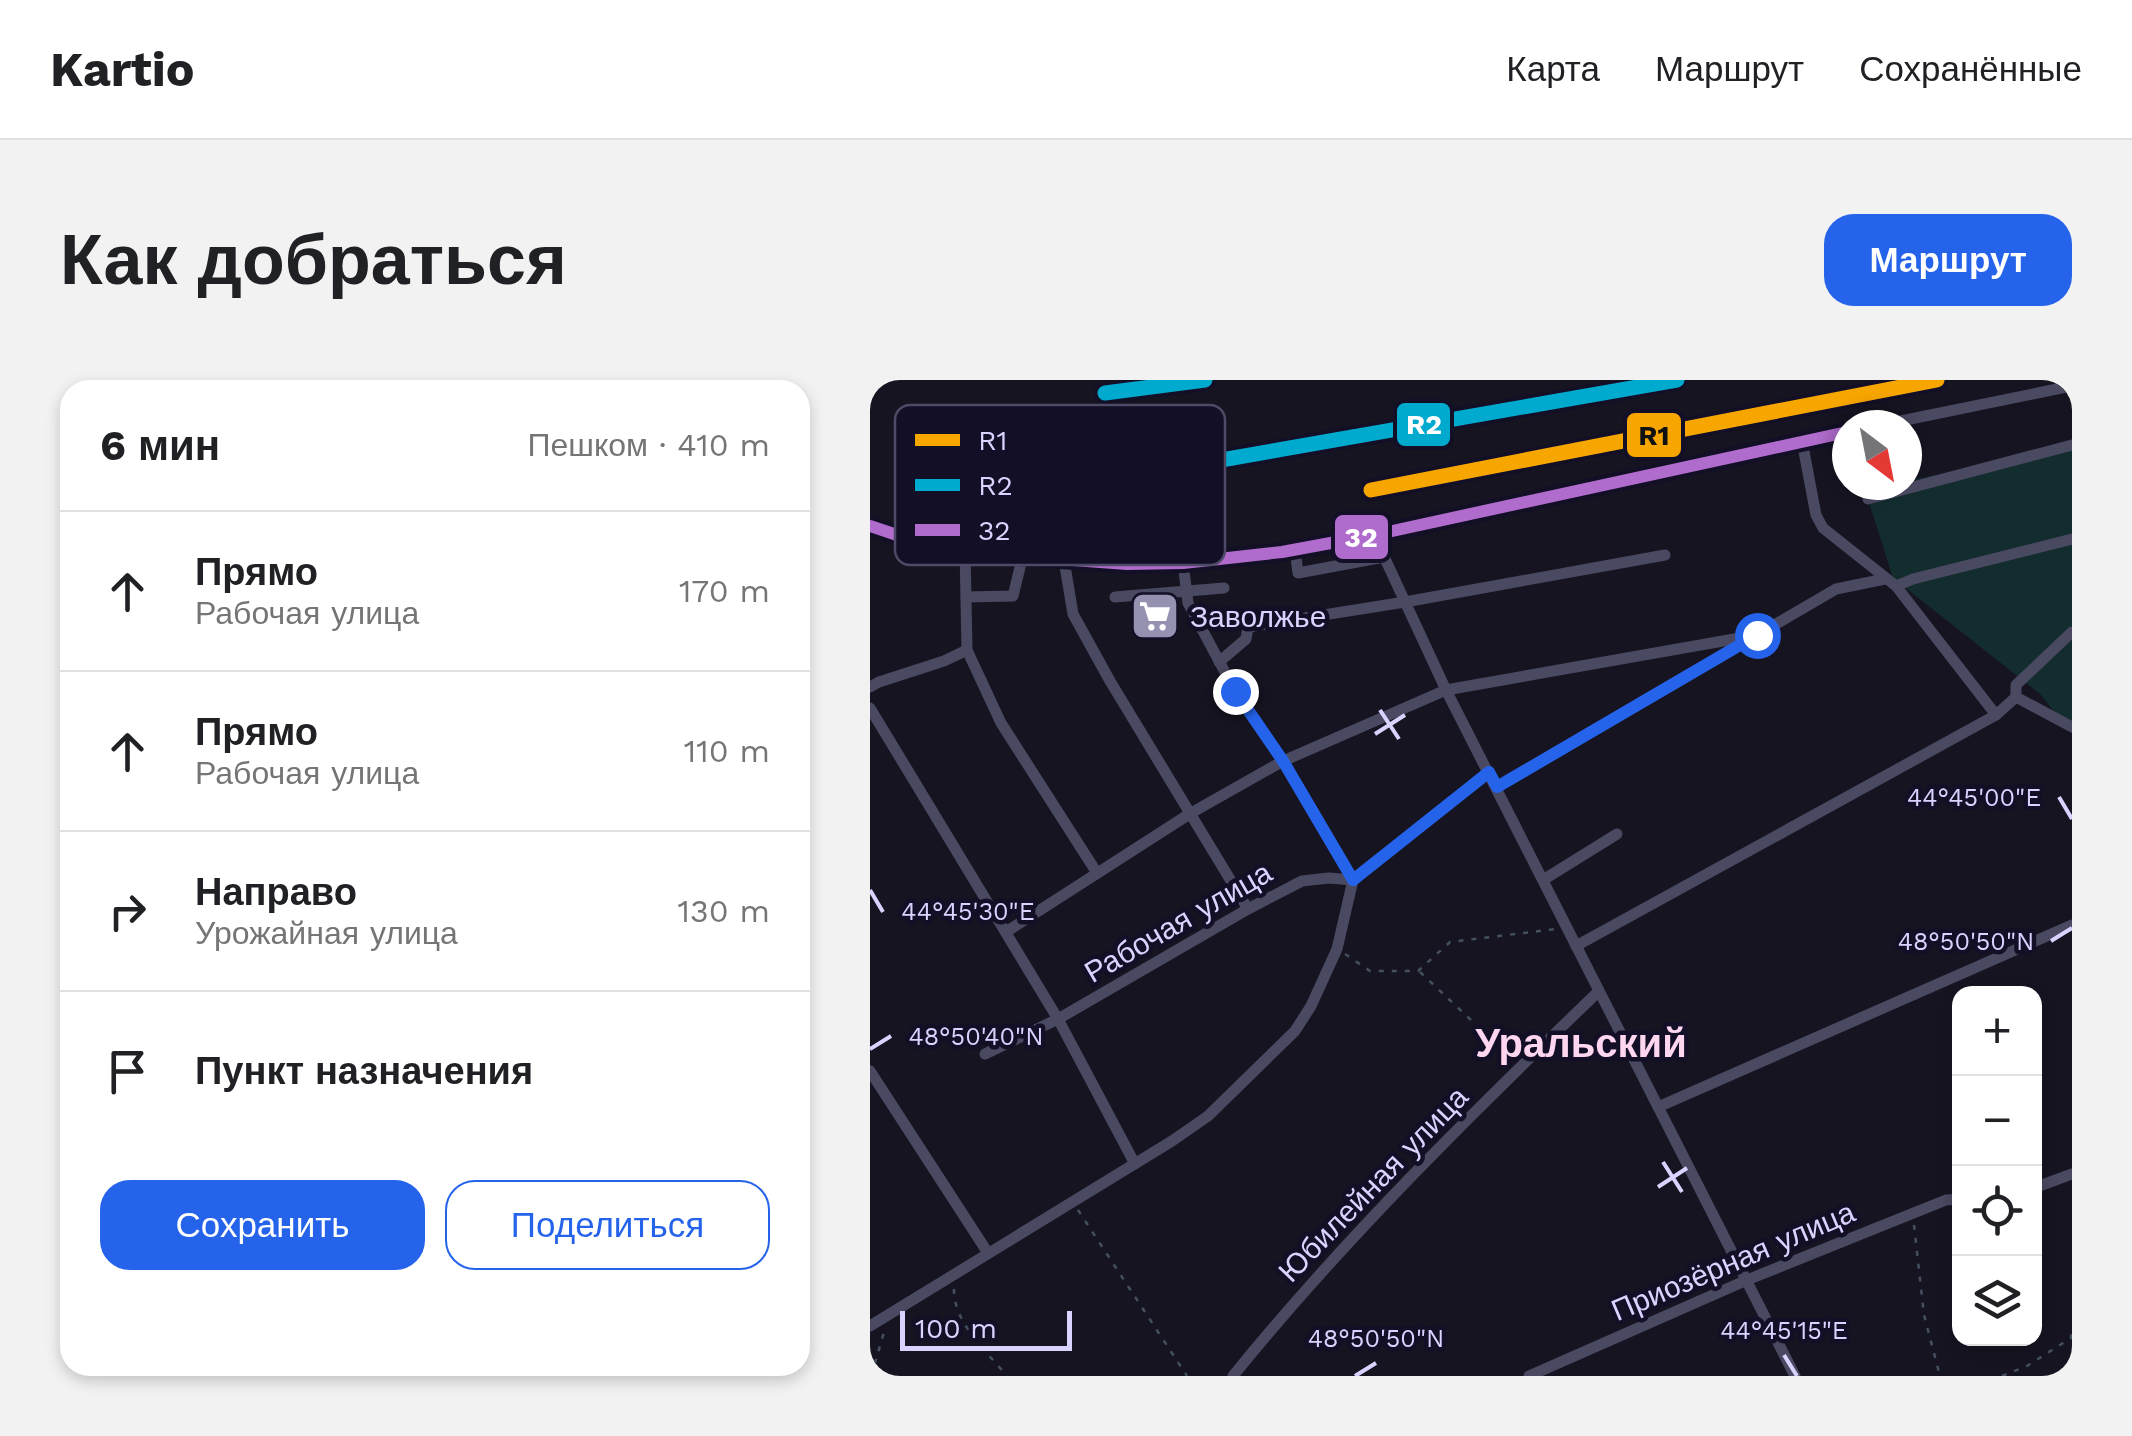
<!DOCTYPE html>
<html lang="ru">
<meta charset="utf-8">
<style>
:root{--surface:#fff;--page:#f2f2f2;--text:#202124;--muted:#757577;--line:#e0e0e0;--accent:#2563eb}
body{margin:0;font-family:"Work Sans",sans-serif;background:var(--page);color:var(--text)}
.controls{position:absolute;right:30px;bottom:30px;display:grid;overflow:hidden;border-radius:20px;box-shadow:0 5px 15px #0003}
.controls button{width:90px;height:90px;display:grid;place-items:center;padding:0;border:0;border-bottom:2px solid var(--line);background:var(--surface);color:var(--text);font:50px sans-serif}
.compass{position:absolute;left:962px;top:30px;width:90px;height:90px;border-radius:50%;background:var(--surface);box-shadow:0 5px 15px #0003;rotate:148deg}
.scale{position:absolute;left:30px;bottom:25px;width:172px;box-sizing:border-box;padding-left:10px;border:5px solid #d9d4ff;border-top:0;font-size:28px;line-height:35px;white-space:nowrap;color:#d9d4ff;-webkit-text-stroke:8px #130f26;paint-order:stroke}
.stop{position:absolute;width:30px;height:30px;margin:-22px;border:8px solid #2563eb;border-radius:50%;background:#fff}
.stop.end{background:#2563eb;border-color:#fff;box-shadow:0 2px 10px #0008}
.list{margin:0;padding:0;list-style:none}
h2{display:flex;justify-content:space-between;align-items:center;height:130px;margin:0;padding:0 40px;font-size:42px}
h2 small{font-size:32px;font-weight:400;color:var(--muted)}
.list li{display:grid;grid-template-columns:65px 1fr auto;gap:30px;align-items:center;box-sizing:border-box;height:160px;padding:0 40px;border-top:2px solid var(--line)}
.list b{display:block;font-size:38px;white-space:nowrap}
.list p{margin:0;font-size:32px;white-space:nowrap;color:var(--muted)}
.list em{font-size:32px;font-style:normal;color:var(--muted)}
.actions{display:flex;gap:20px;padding:30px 40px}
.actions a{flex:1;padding:22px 0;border:2px solid var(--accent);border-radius:30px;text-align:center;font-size:35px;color:var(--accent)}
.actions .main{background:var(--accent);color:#fff}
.icon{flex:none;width:55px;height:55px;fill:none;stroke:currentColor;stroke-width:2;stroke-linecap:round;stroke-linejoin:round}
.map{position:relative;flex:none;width:1202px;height:996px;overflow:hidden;border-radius:30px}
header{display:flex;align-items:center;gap:60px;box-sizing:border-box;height:140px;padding:0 50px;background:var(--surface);border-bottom:2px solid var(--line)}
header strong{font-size:48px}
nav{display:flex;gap:55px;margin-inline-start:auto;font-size:35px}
.intro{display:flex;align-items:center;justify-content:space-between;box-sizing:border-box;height:240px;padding:0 60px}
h1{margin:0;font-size:70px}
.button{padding:25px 45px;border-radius:30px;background:var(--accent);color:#fff;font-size:35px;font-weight:700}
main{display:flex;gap:60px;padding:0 60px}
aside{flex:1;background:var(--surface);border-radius:30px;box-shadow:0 5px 15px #0003}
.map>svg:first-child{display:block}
.green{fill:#132c2d}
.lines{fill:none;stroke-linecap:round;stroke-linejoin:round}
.path{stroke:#44505f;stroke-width:2.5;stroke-dasharray:5 8;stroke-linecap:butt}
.minor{stroke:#4a4962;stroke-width:11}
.bus-1-casing{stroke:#130f26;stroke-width:20}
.bus-1{stroke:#b06ccc;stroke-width:12}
.rail-1-casing{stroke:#130f26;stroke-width:22}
.rail-2-casing{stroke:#130f26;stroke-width:22}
.rail-1{stroke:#f7a600;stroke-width:15}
.rail-2{stroke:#00a9ce;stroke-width:15}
.route{stroke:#2563eb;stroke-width:12}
.ticks{fill:none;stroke:#d9d4ff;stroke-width:4}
.labels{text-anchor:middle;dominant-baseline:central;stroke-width:9;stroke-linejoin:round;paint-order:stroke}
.poi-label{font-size:30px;fill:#d9d4ff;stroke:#130f26;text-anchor:start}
.street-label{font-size:30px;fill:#d9d4ff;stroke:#130f26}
.district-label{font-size:40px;font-weight:bold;fill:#ffd6f0;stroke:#130f26}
.key{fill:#130f26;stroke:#4e4a67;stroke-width:2.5}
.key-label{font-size:28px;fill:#d9d4ff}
.ticks-label{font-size:25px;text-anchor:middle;fill:#d9d4ff;stroke:#130f26;stroke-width:9;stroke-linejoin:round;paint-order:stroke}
.line-badge{stroke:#130f26;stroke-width:4}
.badge-label{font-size:28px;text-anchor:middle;font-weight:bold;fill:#fff}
.pale-badge-label{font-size:28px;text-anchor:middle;font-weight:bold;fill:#111}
</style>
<header>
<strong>Kartio</strong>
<nav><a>Карта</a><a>Маршрут</a><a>Сохранённые</a></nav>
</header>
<div class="intro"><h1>Как добраться</h1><a class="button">Маршрут</a></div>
<main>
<aside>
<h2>6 мин<small>Пешком · 410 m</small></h2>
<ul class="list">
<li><svg class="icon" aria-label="ahead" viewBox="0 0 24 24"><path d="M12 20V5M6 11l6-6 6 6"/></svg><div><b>Прямо</b><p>Рабочая улица</p></div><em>170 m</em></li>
<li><svg class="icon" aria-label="ahead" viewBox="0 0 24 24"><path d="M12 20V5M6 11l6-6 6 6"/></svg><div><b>Прямо</b><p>Рабочая улица</p></div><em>110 m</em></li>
<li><svg class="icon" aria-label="right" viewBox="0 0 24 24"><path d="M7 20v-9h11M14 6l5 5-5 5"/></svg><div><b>Направо</b><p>Урожайная улица</p></div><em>130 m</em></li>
<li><svg class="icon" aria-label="arrive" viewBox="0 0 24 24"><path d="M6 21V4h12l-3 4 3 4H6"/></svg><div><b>Пункт назначения</b></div></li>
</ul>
<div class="actions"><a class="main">Сохранить</a><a>Поделиться</a></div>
</aside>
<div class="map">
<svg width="1202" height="996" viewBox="0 0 1202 996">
<rect width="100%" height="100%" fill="#161421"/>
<polygon class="green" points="1202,66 1202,354 1170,314 1023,198 995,110 1017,105 1037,105 1037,101"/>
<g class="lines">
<g class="path">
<polyline points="475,574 500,591 548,591 580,562 686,549"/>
<polyline points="550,592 635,672 643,678"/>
<polyline points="208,830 317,996"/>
<polyline points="1044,845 1054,935 1070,996"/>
<path d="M84,909C83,942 117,972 137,996"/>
<polyline points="1,996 15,949"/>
<polyline points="1132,996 1157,986 1201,958 1202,949"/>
</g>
<g class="minor">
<polyline points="1011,45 1202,6"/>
<polyline points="932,61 946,135 953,148 1026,206 1126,335 1146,317 1202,347"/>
<polyline points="998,119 1202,65"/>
<polyline points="0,146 27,155 124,174 257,184 313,183 412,172 504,155 977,52"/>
<polyline points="504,155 576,310 925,996"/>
<polyline points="95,170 97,270 131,343 227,493"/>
<polyline points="425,170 428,193 514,177"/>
<polyline points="194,180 203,234 240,301 378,529"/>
<polyline points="1026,206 1043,199 1202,159"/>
<polyline points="96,217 143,216 153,175"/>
<polyline points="245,217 354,208"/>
<polyline points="349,282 376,259 378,247 535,222 795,175"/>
<polyline points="0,307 9,302 74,281 97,270"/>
<polyline points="1146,317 1146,305 1202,252"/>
<polyline points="0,328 188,639 265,784"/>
<polyline points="627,407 966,209 1015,199"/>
<polyline points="673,500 747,454"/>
<polyline points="136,552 321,433 413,381 576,310 887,255"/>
<polyline points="706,566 1126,335"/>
<polyline points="115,674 188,639 378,529 432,501 459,498 483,500 619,392"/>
<polyline points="0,691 118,873"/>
<polyline points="788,727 1202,545"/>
<polyline points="1164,808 1202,794"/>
<polyline points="0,946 302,761 338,736 425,651 441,626 467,569 483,500 413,381 365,311 318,223 313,183"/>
<path d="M363,996C473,860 603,732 729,611"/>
<polyline points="659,996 877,900 1076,820 1090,819"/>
</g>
<g class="bus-1-casing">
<polyline id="bus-1" points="0,146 27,155 124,174 257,184 313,183 412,172 504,155 977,52"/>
</g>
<use href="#bus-1" class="bus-1"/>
<g class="rail-1-casing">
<polyline id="rail-1" points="501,110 1067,0"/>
</g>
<g class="rail-2-casing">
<g id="rail-2">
<polyline points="235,13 335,0"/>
<polyline points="300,89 807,0"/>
</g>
</g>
<use href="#rail-1" class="rail-1"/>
<use href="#rail-2" class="rail-2"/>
</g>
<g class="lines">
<polyline class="route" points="365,311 413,381 483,500 619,392 627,407 887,255"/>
</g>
<path class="ticks" d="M510,330L529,359M505,354L535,335M1189,417L1202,439M0,510L13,532M1181,561L1202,548M0,669L21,656M793,782L812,812M788,807L817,788M914,975L927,996M485,996L506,983"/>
<defs>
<g id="supermarket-square" transform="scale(2.5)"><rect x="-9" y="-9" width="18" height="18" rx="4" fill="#9591b1" stroke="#130f26"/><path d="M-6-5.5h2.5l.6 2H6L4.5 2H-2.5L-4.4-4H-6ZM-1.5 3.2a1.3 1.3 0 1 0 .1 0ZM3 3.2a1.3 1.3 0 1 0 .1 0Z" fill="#fff"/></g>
</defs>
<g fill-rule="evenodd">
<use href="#supermarket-square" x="285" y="236"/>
</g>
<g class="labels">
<g class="poi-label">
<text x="320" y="236">Заволжье</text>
</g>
<g class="street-label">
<text transform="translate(308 542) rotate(-30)">Рабочая улица</text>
<text transform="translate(503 804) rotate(-46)">Юбилейная улица</text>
<text transform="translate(863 881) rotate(-23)">Приозёрная улица</text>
</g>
<g class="district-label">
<text x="711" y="663">Уральский</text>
</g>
</g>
<rect x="25" y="25" width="330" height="160" rx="15" class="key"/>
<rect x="45" y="54" width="45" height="12" fill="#f7a600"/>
<rect x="45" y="99" width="45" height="12" fill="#00a9ce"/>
<rect x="45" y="144" width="45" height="12" fill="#b06ccc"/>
<g class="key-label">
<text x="108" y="70">R1</text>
<text x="108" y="115">R2</text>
<text x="108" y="160">32</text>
</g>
<g class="ticks-label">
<text x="1104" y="426">44°45'00"E</text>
<text x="98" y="540">44°45'30"E</text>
<text x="1096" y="570">48°50'50"N</text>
<text x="106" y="665">48°50'40"N</text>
<text x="914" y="959">44°45'15"E</text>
<text x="506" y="967">48°50'50"N</text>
</g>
<g class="line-badge">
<rect x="525" y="21" width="57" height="47" rx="10" fill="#00a9ce"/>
<rect x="755" y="31" width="58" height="48" rx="10" fill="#f7a600"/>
<rect x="463" y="133" width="57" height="48" rx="10" fill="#b06ccc"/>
</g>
<g class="badge-label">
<text x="554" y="54">R2</text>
<text x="491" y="167">32</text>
</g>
<g class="pale-badge-label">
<text x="784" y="65">R1</text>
</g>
</svg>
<div class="controls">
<button>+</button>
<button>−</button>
<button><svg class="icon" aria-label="locate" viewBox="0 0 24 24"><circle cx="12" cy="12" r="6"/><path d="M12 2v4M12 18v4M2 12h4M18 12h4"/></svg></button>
<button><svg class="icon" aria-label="layers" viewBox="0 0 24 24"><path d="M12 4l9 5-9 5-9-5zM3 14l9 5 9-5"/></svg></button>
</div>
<svg class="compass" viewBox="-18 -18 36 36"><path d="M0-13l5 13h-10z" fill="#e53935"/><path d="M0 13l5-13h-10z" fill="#757577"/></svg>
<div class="scale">100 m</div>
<div class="stop" style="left:887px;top:255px"></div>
<div class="stop end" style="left:365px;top:311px"></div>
</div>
</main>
